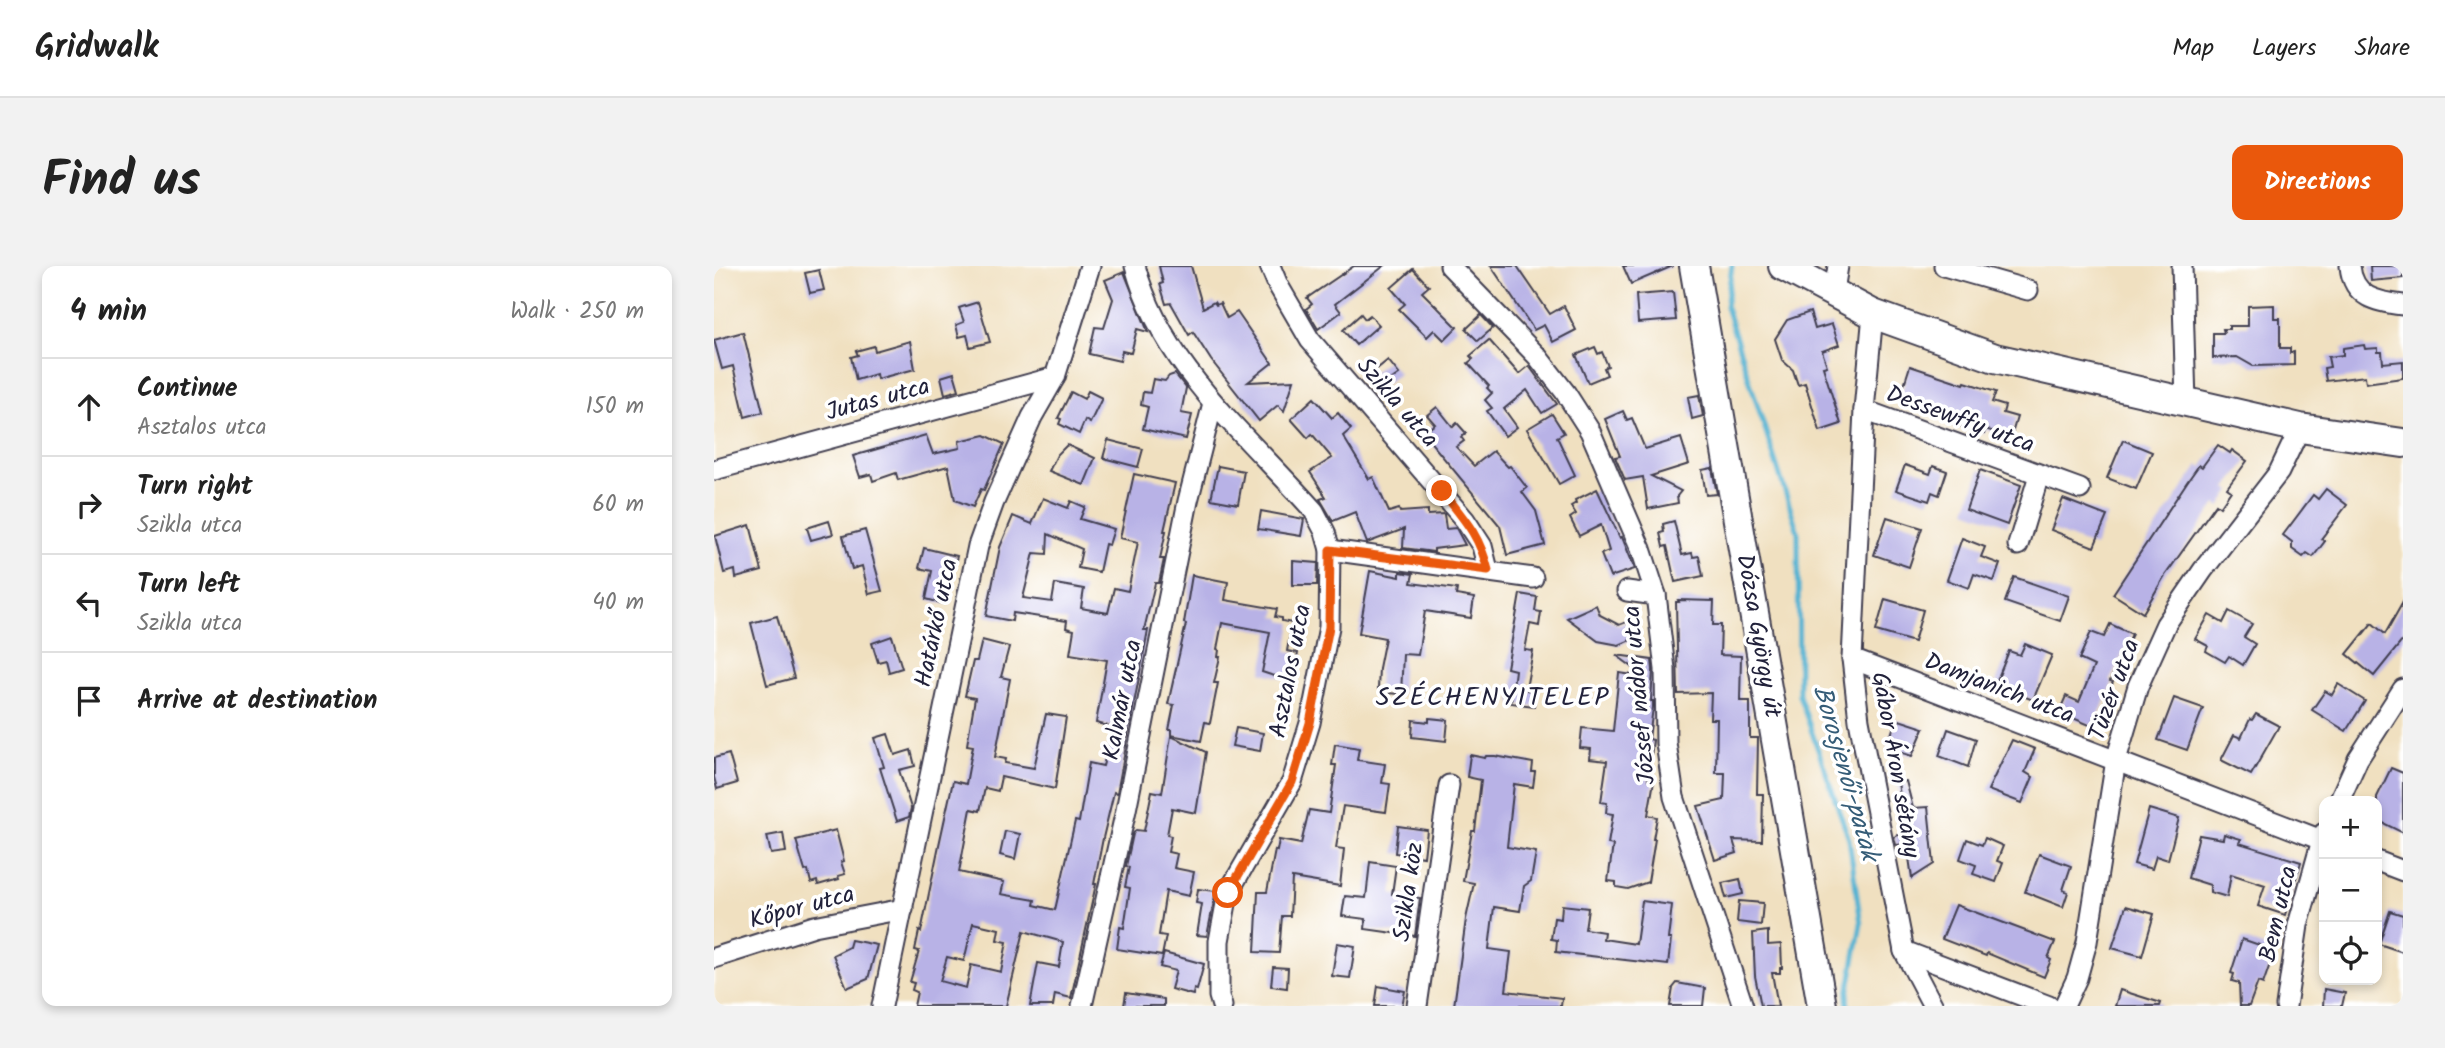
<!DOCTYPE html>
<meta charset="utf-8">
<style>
:root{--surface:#fff;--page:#f2f2f2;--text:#222;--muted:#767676;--line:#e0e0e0;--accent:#ea580c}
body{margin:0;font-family:Kalam,sans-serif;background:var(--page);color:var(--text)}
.controls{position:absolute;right:21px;bottom:21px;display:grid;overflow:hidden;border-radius:14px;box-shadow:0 4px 10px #0003}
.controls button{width:63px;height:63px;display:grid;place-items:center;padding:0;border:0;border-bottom:2px solid var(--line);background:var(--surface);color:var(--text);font:35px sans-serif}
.stop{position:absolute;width:21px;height:21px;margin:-16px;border:5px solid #ea580c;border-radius:50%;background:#fff}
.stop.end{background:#ea580c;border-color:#fff;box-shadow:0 2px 7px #0008}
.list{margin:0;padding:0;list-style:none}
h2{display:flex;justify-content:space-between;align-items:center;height:91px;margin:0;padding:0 28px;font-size:30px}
h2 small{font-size:23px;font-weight:400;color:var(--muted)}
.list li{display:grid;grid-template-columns:46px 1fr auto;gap:21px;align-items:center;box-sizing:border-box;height:98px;padding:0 28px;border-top:2px solid var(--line)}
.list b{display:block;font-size:26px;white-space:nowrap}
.list p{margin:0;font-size:23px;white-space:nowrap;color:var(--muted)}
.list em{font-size:23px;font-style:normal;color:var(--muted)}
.icon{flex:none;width:38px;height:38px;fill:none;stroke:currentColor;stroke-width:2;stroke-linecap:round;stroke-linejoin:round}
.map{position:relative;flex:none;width:1689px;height:740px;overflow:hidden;border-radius:14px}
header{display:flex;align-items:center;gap:42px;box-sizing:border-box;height:98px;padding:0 35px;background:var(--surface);border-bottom:2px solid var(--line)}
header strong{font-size:33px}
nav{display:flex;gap:38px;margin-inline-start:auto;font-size:24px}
.intro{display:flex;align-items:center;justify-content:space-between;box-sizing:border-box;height:168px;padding:0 42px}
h1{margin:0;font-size:49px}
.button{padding:18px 32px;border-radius:14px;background:var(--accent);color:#fff;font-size:24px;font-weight:700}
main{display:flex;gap:42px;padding:0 42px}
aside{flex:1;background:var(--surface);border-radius:14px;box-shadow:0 4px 10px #0003}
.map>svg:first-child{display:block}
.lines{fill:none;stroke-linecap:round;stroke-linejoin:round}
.stream{stroke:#52b2d1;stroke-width:5}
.building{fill:#b8b2e6;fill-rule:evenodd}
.street-casing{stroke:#413e4f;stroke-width:23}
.secondary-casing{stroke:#413e4f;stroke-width:32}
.street{stroke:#fff;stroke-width:19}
.secondary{stroke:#fff;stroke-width:28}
.route{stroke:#ea580c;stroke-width:9}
.labels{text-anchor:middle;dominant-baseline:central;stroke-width:7;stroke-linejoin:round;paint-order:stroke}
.street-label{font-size:24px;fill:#22223b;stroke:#fff}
.neighbourhood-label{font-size:26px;letter-spacing:2px;fill:#22223b;stroke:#fff}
.water-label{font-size:26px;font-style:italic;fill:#355c77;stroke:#fff}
</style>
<header>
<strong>Gridwalk</strong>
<nav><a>Map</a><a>Layers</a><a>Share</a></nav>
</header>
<div class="intro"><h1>Find us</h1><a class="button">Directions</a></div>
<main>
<aside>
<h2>4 min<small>Walk · 250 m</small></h2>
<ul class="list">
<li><svg class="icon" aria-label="ahead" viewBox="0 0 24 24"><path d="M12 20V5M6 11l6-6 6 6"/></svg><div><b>Continue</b><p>Asztalos utca</p></div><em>150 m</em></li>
<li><svg class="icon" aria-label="right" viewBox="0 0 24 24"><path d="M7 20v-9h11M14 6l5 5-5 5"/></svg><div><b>Turn right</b><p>Szikla utca</p></div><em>60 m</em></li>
<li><svg class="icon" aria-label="left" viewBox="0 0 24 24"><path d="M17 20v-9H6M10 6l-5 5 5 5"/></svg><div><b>Turn left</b><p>Szikla utca</p></div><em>40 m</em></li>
<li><svg class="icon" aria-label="arrive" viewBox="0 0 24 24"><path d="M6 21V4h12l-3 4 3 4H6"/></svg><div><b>Arrive at destination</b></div></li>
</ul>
</aside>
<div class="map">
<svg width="1689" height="740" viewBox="0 0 1689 740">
<rect width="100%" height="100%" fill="#fff"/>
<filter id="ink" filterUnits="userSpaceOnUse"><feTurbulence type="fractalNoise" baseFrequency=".0143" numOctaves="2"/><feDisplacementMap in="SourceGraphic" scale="14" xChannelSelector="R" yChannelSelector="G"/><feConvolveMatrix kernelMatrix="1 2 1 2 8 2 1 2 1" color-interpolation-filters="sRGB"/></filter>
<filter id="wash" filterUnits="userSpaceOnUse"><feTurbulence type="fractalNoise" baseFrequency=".00686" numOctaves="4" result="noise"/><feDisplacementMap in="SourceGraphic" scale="28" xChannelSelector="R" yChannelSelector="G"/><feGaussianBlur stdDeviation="1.57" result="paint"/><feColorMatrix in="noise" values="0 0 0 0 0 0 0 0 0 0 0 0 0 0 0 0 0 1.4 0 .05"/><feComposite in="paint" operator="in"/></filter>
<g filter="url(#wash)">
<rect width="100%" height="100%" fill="#f0e0c0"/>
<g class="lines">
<polyline class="stream" points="1018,0 1012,41 1084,266 1085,429 1135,573 1147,658 1133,733 1134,740"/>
</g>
<g id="blocks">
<g class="building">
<polygon points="445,0 477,0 489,42 500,36 502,39 506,37 513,52 523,46 558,97 534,116 580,114 570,145 564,139 545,155 497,94 479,66 475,69 457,37 452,38 446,18 449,17"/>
<polygon points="640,0 670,0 621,38 627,46 604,63 592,43 598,38 593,32"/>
<polygon points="777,0 803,0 836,48 850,40 862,64 839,76 830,59 820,64"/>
<polygon points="909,0 959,0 917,18"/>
<polygon points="1656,0 1689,0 1689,12 1657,15"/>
<polygon points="699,3 715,20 708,26 743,61 730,74 720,64 713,71 685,43 691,38 677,22"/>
<polygon points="105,4 110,24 96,27 91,7"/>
<polygon points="410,6 434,66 423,63 417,87 408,85 406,95 375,88 381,61 390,62 399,33 391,14"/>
<polygon points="959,26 962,54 924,57 922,29"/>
<polygon points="264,36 276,76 256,81 253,69 245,71 242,59 250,56 245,42"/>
<polygon points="1560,39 1560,52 1566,52 1566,82 1576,82 1576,87 1580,86 1580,99 1539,100 1523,91 1499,92 1499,67 1510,67 1509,63 1515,63 1515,60 1534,60 1534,40"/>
<polygon points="1096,46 1101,63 1118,58 1125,79 1108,85 1113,100 1109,101 1127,158 1106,165 1091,117 1084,119 1079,104 1068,94 1061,73 1073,54"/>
<polygon points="647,48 651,53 656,49 665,59 642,79 629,64"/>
<polygon points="767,49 779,62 764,75 752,63"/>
<polygon points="29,66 49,146 31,151 19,100 8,103 0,74"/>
<polygon points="775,74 805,108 815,100 843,138 828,147 813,124 790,143 803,161 791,170 773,145 778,142 771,134 778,127 773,122 775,120 754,97 759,93 756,90"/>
<polygon points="196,75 201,103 163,113 162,108 142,114 137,91 144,89 142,85 160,80 161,85"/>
<polygon points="1650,79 1651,83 1664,82 1664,86 1668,86 1669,97 1689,95 1689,112 1652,117 1651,110 1612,115 1610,102 1616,101 1614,91 1629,89 1629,82"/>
<polygon points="881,81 884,88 888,86 894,100 890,102 893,109 874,117 862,89"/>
<polygon points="674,94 685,108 668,120 658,107"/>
<polygon points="1196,100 1250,118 1251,116 1282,126 1278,136 1291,140 1289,147 1303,151 1297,171 1271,163 1270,168 1237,157 1240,149 1186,131"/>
<polygon points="240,107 245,124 231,128 227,111"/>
<polygon points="461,108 472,122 467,147 478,149 472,173 429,163 434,141 427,139 429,126 436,127 439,113 451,115 455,110"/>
<polygon points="374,125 388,132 376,157 371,154 365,168 345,158 347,153 344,152 357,126 370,133"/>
<polygon points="985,129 989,150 978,153 974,131"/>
<polygon points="600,132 618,152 624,147 637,163 629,170 655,213 659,211 675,246 685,243 686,246 714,244 714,249 730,248 732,263 742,262 751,279 720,283 720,286 689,282 690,263 653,277 641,246 619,255 606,233 612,231 596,206 618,192 598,168 594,172 577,153"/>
<polygon points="723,141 739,161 743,157 752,167 747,171 750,175 742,181 760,200 779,185 794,201 796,200 813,222 808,226 822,245 831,279 793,289 786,260 709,167 721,158 713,149"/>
<polygon points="909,145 913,154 918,152 931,183 967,172 975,198 937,210 967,225 963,230 964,237 934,243 929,211 911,214 901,191 906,190 891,153"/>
<polygon points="838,148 850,167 843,171 861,209 845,218 813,163"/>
<polygon points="212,169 219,188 246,182 245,175 271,169 290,178 270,224 267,223 259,241 241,234 234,200 184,214 182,207 159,215 157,208 146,211 139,190"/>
<polygon points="394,174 429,183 424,201 389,192"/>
<polygon points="1409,174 1438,186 1422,223 1393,212"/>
<polygon points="353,179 381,192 370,219 335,205 343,189"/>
<polygon points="1504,179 1516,187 1518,184 1533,195 1513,222 1517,225 1506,241 1502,238 1450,311 1429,347 1399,328 1473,216 1485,199 1488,201"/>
<polygon points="1191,199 1216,208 1219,200 1233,205 1225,229 1218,226 1215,235 1182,224"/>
<polygon points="504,200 530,205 524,238 497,233"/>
<polygon points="998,202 1003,228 992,229 988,204"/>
<polygon points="1266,204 1307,219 1293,259 1252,244"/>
<path d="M420,208L461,217L450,265H452L446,293H450L445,317H441L430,364H434L403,527L400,526L389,572L380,618H382L357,732L341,728L339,740H316L324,697L345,701L349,676L310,665L292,740H200L203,726L198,724L200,717L196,716L205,685L201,684L205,665L207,666L225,579L239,515L252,518L259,480L253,479L261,432L251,430L259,395H263L268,374L295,381L287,411L296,413L281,491L292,493L291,497L320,502L332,448L352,451L341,523L287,511L284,525L271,522L266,545L257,543L245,606L290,616L287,628L321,634L320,639L341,644L361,555L365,556L375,497L389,500L399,461L382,457L393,394L356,388L360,364L352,362L353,355L299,347L298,355L272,350L286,281L299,250L318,258L329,232L354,242L357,235L371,241L366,253L400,263L395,279L391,278L385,306L364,302L368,283L334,268L333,288L320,287L309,332L338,336L341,318L359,321L370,323L367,342L394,347L400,322L414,325L424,276L406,272ZM259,657L285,663L283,674L293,676L287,706L257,699L252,722L226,715L233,691L250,695Z"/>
<polygon points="883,223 906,272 908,271 921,303 896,311 887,288 895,285 887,259 865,270 856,252 862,248 857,240 862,237 861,234"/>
<polygon points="1612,223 1633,239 1607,273 1611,275 1599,291 1593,287 1589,291 1578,283 1578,276 1569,269 1599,229 1604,233"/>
<polygon points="1349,233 1393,250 1380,281 1337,264"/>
<polygon points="547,245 590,253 587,270 544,263"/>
<polygon points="1173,251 1208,262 1195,301 1160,289"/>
<polygon points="115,255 119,268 97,274 93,262"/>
<polygon points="960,255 968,289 978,287 979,291 985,290 989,310 961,316 953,280 949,281 946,267 950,266 949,258"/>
<polygon points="36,259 48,305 22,312 21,304 10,307 1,270"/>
<polygon points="151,264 168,325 155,328 148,300 138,303 129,270"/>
<polygon points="1248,272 1271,281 1267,291 1286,298 1280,315 1260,308 1255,322 1233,314"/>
<polygon points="210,282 243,290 231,338 212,333 218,305 205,302"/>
<polygon points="579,295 604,297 603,319 579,319"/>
<polygon points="656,305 686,311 686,306 699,308 697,317 743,323 742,329 760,332 757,352 711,345 704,389 689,388 687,428 671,427 671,424 664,423 665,402 671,372 645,367"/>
<polygon points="478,309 514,316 511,334 563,343 561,351 568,352 568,355 578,357 573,385 584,387 580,409 576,408 575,413 557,409 548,406 556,366 508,357 503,383 505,384 504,391 506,391 500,417 504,417 496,457 491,456 487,475 457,469 457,464 455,464 460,439 454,438 472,358 470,357"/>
<polygon points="1300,311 1355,330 1346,355 1291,336"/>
<polygon points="806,328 823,331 821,345 827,346 825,360 816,358 811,384 819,385 813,417 813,424 822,425 820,440 797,437 801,404 793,402"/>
<polygon points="1171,333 1209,344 1200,376 1162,365"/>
<polygon points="964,334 1000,335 999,359 1007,359 1006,389 1027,390 1026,435 1036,435 1036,472 1044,472 1043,528 1049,528 1048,575 1019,574 1023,587 1001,594 984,540 1010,534 1011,507 1002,507 1003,453 996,453 997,427 964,428 962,336 965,336"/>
<polygon points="1689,336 1689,374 1660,410 1633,388 1658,357 1671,368"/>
<polygon points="882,339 886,349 905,359 920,353 926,370 905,379 884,375 853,352"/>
<polygon points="1515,345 1538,358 1530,371 1541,378 1529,399 1515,390 1511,396 1492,385 1494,380 1481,373 1495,349 1509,357"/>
<polygon points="63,350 80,412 53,419 37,357"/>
<polygon points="1396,358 1418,368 1396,415 1399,416 1380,461 1345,446 1352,430 1365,436 1380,400 1365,393 1377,366 1390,371"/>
<polygon points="178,370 188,402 175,406 172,394 164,396 158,377"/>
<polygon points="1311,378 1338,389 1319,434 1281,419 1295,385 1306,389"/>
<polygon points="902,389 938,394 939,404 937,435 939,435 939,441 935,473 939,474 934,514 940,515 934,549 943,551 939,573 941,573 934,616 914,623 902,621 902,616 894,615 899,579 894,578 899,548 892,547 893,537 887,536 893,495 876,493 877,483 866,482 868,462 899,465 905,407 932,411"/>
<polygon points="1624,418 1651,435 1632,465 1598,444 1611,425 1618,429"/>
<polygon points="1460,432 1489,442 1473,484 1444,474"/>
<polygon points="1542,448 1565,460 1537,509 1507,494 1520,469 1527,472 1536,453 1538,454"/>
<polygon points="715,452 734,454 732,475 698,471 699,454 715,456"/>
<polygon points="1182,453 1210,462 1198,490 1173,482"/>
<polygon points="522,462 549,467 546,485 518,480"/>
<polygon points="1234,463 1262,473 1254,501 1225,490"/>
<polygon points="174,468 181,489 197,484 201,500 185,504 197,542 195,551 183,555 166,502 170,501 161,472"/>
<polygon points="457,470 492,486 482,547 458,542 453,569 457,570 454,586 463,588 460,602 480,606 475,630 452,625 445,669 452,670 448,690 403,683 406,661 410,662 416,622 411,621 415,601 412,600 419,568 422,564 430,565 438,525 448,527"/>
<polygon points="1298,474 1321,483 1311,506 1319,511 1308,537 1274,524"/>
<polygon points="621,478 645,482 643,494 671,498 668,517 676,518 672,546 629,540 622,582 630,583 626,620 578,612 576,650 568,650 565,687 541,686 544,626 553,626 561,584 563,585 565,574 587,578 595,544 615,547 622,499 618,499"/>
<polygon points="15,488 23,517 3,523 0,511 0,492"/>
<polygon points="756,489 771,492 772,490 781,490 819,497 818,506 821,506 819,521 800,518 793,581 822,586 817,615 810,620 806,645 780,641 775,683 797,686 792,725 848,732 847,740 740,740 752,653 760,617 749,615 758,565 761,565 767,514 753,511"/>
<polygon points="1677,502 1689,507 1689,567 1663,554 1663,531"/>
<polygon points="1192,515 1199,542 1214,541 1220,598 1198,612 1193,578 1182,579 1180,571 1191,566 1184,516"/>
<polygon points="1435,543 1465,552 1454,594 1442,590 1438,603 1420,598"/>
<polygon points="684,560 713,564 710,591 681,587"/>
<polygon points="122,564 130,595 127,596 131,608 124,610 125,613 104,619 103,615 97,617 94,604 91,605 82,574"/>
<polygon points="291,565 306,568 301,593 286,589"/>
<polygon points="69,567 72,586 57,588 53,570"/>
<polygon points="1510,568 1527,573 1525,577 1587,596 1571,649 1544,640 1551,619 1517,608 1513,631 1496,626 1496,619 1474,612 1485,569 1509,573"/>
<polygon points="1271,572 1289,580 1283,595 1289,597 1282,616 1259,608 1262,599 1246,593 1253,573 1268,579"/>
<polygon points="1325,588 1357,600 1349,624 1354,626 1349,641 1311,626"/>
<polygon points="656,596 682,600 678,628 706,632 701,670 651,663 652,653 628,650 631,630 652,632"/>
<polygon points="1026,613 1029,628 1012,632 1008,617"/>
<polygon points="484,623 502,625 493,670 483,669 488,638 482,637"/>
<polygon points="928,635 958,639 954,673 957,673 954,699 842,686 843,674 837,673 840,652 847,653 848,639 874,642 871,663 890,666 889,673 922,678"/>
<polygon points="1025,635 1049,637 1047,659 1023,656"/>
<polygon points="1242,639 1341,676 1334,692 1337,694 1330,711 1273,687 1272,690 1228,673"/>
<polygon points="1412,640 1440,648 1428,690 1398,682"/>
<polygon points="1676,645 1689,649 1689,686 1665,678"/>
<polygon points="1054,665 1054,679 1067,678 1068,702 1066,702 1066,707 1058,707 1064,740 1047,740 1041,710 1039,667"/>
<polygon points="1528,673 1557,683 1553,694 1557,695 1549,718 1544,716 1535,740 1526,740 1525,717 1518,715 1520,708 1517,707"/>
<polygon points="137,674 163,679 154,713 133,722 119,689 135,681"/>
<polygon points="623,677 641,680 636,712 618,710"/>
<polygon points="450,687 490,698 483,724 480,723 479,729 457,723 462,705 446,701"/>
<polygon points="559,701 574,702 573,722 557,720"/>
<polygon points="963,717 991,722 989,740 956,740 959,722"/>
<polygon points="664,720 691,725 688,740 661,740"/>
<polygon points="1610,723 1631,727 1628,740 1609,740"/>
<polygon points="1406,724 1447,737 1446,740 1401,740"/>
<polygon points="412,727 450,733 450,740 410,740"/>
</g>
</g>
</g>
<g filter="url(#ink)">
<use href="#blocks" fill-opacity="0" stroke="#413e4f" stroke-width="2"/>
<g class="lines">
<g class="street-casing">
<g id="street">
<path d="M421,0C448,101 533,169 600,245L611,266L616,284L615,361L596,457L578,516L514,627L505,675V730L508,740"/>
<polyline points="556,0 564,19 596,74 751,254 768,280 774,304"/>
<polyline points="736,0 823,90 851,126 876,165 927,283 942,329 951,403 952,477 960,531 1029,740"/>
<polyline points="1230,0 1314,24"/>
<polyline points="1468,0 1472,137"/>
<path d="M1636,0C1639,32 1663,36 1689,39"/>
<polyline points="1120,25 1124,0"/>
<polyline points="1159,48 1150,144 1138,393 1145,454 1190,685 1219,740"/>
<polyline points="1150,144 1366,223"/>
<polyline points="0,204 341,111"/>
<polyline points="1304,279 1325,209"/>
<polyline points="616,284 819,312"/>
<polyline points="913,325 942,329"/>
<polyline points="1138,393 1610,575"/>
<polyline points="1625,535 1644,493 1689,423"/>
<polyline points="1663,595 1689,605"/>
<polyline points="1190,685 1335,740"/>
<polyline points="0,692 100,660 189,643"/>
<polyline points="168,740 264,280 280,236 318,151 341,111 376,0"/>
<polyline points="368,740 412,544 474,235 499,137"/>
<polyline points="703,740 735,519"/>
<polyline points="1350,740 1363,712 1373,676 1402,494 1424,420 1452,358 1489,304 1565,206 1586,162"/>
<polyline points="1572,740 1584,659 1610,567"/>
</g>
</g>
<g class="secondary-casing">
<g id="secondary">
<polyline points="980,0 1108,740"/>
<polyline points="1069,0 1159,48 1281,92 1586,162 1689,177"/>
</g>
</g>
<use href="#street" class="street"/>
<use href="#secondary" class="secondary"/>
</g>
</g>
<g class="lines" filter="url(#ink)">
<path class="route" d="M514,627L578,516L596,457L615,361L616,284L774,304C765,268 750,253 728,225"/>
</g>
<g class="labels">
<g class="street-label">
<text transform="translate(164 134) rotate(-15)">Jutas utca</text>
<text transform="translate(683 137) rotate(49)">Szikla utca</text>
<text transform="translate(1246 154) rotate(20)">Dessewffy utca</text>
<text transform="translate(223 357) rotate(-78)">Határkő utca</text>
<text transform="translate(1044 370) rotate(80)">Dózsa György út</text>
<text transform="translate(577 405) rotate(-79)">Asztalos utca</text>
<text transform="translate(1285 423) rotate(21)">Damjanich utca</text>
<text transform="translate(1401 424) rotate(-70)">Tüzér utca</text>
<text transform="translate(926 429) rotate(-95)">József nádor utca</text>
<text transform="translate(409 434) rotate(-79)">Kalmár utca</text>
<text transform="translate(1181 499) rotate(80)">Gábor Áron sétány</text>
<text transform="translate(695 626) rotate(-82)">Szikla köz</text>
<text transform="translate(88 642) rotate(-15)">Kőpor utca</text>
<text transform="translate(1565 648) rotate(-77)">Bem utca</text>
</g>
<g class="neighbourhood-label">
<text x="779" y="432">SZÉCHENYITELEP</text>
</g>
<g class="water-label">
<text transform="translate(1131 507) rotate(74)">Borosjenői-patak</text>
</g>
</g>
</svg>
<div class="controls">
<button>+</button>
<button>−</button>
<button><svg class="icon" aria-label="locate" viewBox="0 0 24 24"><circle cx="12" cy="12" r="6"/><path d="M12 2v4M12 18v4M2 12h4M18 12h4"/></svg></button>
</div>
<div class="stop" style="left:514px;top:627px"></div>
<div class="stop end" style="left:728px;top:225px"></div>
</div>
</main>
